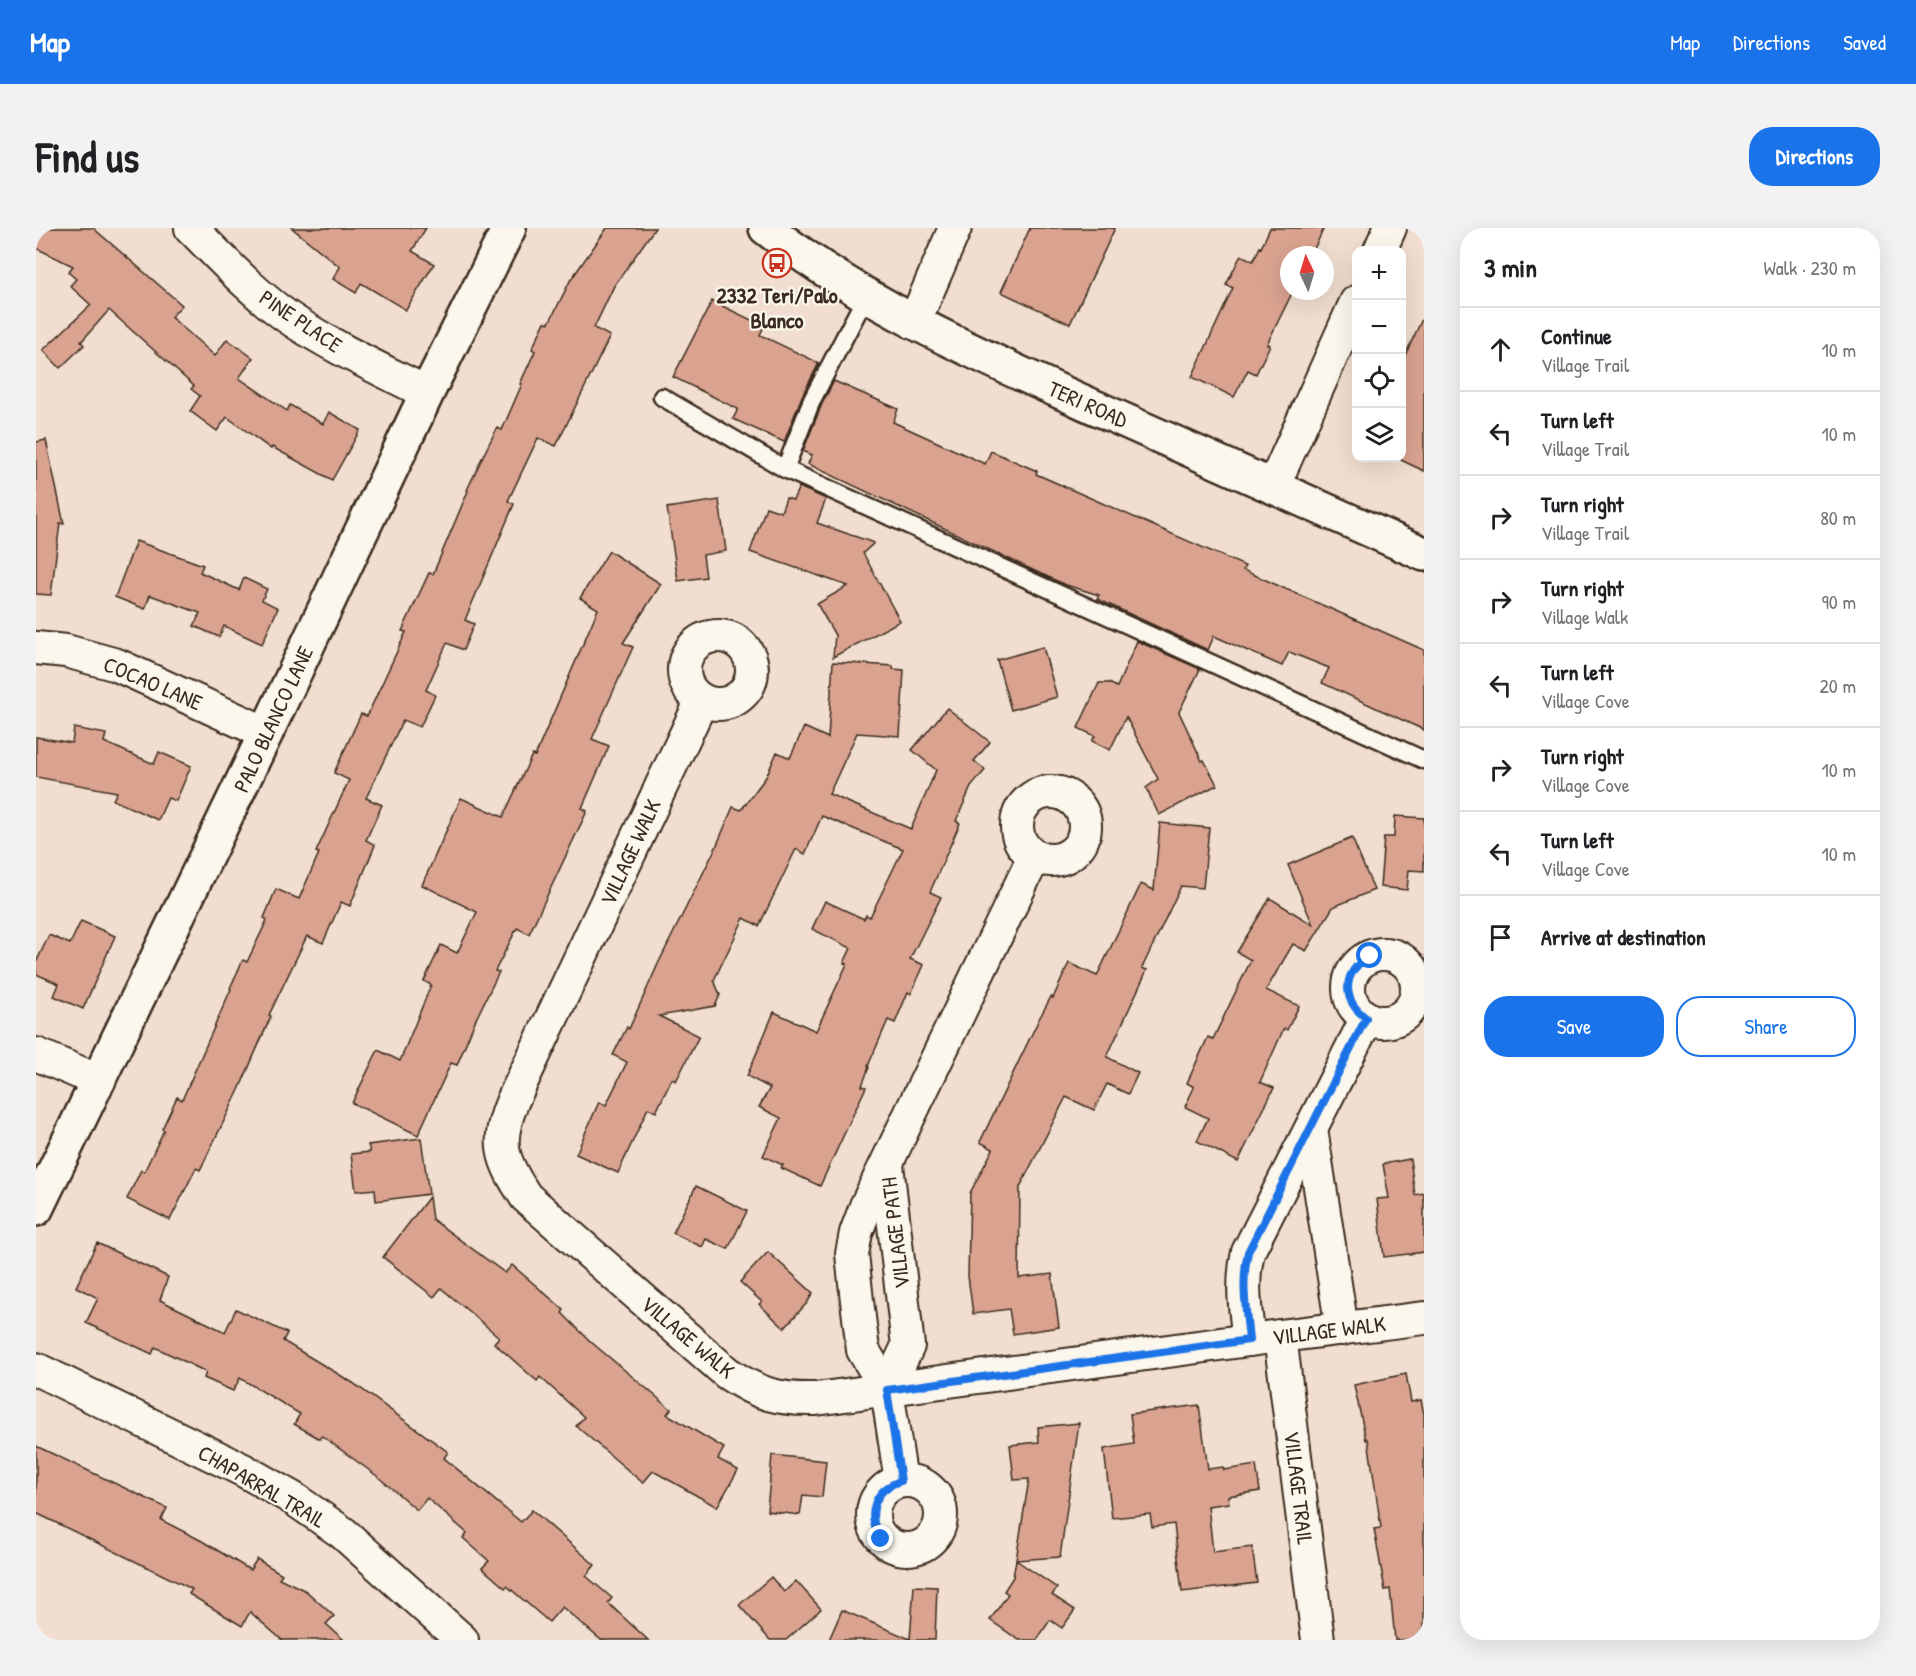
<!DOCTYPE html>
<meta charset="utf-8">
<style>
:root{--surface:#fff;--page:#f2f2f2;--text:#202124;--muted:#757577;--line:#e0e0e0;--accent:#1a73e8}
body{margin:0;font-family:"Patrick Hand",sans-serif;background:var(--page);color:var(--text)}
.controls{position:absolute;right:18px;top:18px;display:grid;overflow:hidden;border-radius:12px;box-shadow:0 6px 24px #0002}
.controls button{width:54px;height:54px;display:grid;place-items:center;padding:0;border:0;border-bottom:2px solid var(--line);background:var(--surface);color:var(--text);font:30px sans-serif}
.compass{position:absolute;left:1244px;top:18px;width:54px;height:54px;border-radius:50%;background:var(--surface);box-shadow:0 6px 24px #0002;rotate:356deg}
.stop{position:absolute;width:18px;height:18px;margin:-14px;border:4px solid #1a73e8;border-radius:50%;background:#fff}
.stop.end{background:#1a73e8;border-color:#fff;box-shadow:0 2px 6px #0008}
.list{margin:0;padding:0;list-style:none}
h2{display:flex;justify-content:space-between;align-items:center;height:78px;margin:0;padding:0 24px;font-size:26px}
h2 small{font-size:20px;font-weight:400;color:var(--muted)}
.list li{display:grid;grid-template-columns:39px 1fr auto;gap:18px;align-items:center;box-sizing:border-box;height:84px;padding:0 24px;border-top:2px solid var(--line)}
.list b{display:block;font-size:22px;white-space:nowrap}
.list p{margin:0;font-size:20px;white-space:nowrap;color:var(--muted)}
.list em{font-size:20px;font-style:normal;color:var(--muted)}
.actions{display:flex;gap:12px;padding:18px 24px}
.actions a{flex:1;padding:14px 0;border:2px solid var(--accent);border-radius:24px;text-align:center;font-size:21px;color:var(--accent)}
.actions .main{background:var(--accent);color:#fff}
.icon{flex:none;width:33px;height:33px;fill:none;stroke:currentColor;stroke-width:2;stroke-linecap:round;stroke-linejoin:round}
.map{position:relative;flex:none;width:1388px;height:1412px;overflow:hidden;border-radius:24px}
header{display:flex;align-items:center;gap:36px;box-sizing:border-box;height:84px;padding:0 30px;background:var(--accent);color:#fff}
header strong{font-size:28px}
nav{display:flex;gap:33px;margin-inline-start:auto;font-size:21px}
.intro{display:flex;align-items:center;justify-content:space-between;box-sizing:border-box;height:144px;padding:0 36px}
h1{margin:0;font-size:42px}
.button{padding:15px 27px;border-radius:24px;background:var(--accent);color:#fff;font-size:21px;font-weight:700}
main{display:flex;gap:36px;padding:0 36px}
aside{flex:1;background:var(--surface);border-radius:24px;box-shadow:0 6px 24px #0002}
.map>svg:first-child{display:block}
.building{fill:#d9a38f;stroke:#3b2a1e;stroke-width:1.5}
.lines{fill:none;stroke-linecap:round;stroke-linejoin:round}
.service-casing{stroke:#3b2a1e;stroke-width:21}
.minor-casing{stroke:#3b2a1e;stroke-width:36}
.tertiary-casing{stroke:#3b2a1e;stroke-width:38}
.service{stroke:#fbf7ec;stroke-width:16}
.minor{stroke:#fbf7ec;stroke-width:32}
.tertiary{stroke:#fbf7ec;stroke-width:33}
.route{stroke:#1a73e8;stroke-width:8}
.labels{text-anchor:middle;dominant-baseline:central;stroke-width:4.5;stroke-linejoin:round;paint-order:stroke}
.poi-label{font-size:22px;font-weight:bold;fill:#3b2a1e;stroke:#fbf7ec}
.street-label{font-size:22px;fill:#3b2a1e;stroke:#fbf7ec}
</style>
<header>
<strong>Map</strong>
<nav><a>Map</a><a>Directions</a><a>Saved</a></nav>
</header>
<div class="intro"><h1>Find us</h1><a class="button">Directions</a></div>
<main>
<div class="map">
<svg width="1388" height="1412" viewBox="0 0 1388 1412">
<rect width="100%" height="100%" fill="#f1ded0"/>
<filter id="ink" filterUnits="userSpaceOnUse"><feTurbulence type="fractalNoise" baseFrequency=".0167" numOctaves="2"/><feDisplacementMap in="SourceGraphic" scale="12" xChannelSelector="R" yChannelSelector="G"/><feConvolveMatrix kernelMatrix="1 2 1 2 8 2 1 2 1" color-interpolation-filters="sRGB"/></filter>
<g filter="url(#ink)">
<g class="building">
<polygon points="0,0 57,0 146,77 135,89 179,128 191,111 217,130 203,150 251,183 254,177 287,196 293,184 324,202 296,252 236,219 235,221 191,189 181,203 154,183 164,168 155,161 158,158 73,82 45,114 48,117 24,140 7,122 55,77 34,58 40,51 32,44 37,38 0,20"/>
<polygon points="256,0 390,0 376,23 398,36 370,82 325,55 320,65 297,51 304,39"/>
<polygon points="571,0 619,0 578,58 558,100 574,108 520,218 502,210 472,273 478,276 429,392 438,396 427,422 411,415 390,462 399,467 384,499 367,492 330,570 346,577 330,612 339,617 314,678 305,674 287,715 271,708 233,787 235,788 203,862 164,942 160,940 134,992 91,971 105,942 108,944 128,902 126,901 141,869 146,872 195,761 194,760 207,732 211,734 231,692 228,690 240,661 263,671 283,625 280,624 313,552 298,545 325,486 331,488 370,404 366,403 393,345 397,346 432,263 431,262 446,230 461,200 466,202 486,156 484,156 499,123 496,121 509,94 513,95 534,53"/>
<polygon points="994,0 1079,0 1034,96 965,64"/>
<polygon points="1234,0 1288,0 1275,27 1253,27 1253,63 1257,63 1231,116 1234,117 1220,146 1212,142 1198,169 1156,149 1197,60 1190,57 1205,27 1217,33 1224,19 1225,20"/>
<polygon points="676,73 728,98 724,107 783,135 766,168 748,214 697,191 702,181 637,149"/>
<polygon points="1388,87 1388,243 1365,232 1365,136"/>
<polygon points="798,153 862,181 857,194 949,236 955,223 1001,243 1000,246 1209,338 1207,342 1388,422 1388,502 1286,455 1293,440 1253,424 1246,438 1178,408 1172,422 1061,371 1063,367 1030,357 1001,344 772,236 776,227 767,223 786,176"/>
<polygon points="10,212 28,296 24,295 15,367 0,366 0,214"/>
<polygon points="763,259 790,271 781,295 838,315 827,325 864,393 797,429 799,407 781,376 812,358 714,324 730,279 745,284 750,270 757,272"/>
<polygon points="683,272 690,323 667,327 670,349 642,353 631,280"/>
<polygon points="100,313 167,337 164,344 203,362 208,350 231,361 226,372 242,380 226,416 188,398 183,409 158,398 164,385 114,367 109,381 79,369"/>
<polygon points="573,323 625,356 587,415 597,419 556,511 573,518 546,580 551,583 493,706 481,700 459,743 463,744 439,793 421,837 415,835 382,907 316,875 342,822 364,833 395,757 388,753 405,717 421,725 441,684 386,657 425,570 467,589 496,527 499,528 562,381 544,370"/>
<polygon points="1101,413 1164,441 1143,484 1166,533 1168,532 1181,557 1123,587 1110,560 1122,551 1090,489 1074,522 1056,513 1059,508 1042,500 1063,455 1073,455 1081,459"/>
<polygon points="1007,419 1021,469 975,482 961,432"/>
<polygon points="797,434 857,438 857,441 868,442 864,508 821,505 793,566 875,601 900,542 876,522 911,480 954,514 938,533 949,542 935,559 920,593 924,595 894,664 905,669 874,731 888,737 875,766 872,764 859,795 852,792 832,838 833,839 826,858 830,859 784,958 745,940 747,937 727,928 745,890 723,879 734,860 711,848 738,784 780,803 811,736 808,735 815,720 776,701 789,673 828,691 830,687 834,689 867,621 786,588 769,626 760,621 723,698 708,690 678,752 684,767 679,778 623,788 663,808 640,853 636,851 620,884 612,880 582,945 540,926 563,874 570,877 591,834 577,827 591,799 593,801 622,736 680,619 697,579 705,582 730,549 741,524 754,530 768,499 792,510"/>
<polygon points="38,500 70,506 68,514 118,536 123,524 155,538 140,573 132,570 122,592 77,572 81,564 0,549 0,509 36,515"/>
<polygon points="1359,588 1388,590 1388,643 1373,642 1371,662 1344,659 1348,609 1358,609"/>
<polygon points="1124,595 1173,600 1167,660 1145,658 1106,740 1111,742 1071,829 1102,845 1092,866 1071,856 1058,882 1030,869 984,959 983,1050 1016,1046 1023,1099 977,1106 973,1081 937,1086 932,1048 934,965 957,921 944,914 1004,789 1015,769 1017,770 1033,735 1061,748 1105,656 1118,662"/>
<polygon points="1316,610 1338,662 1297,679 1270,723 1257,716 1230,762 1263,778 1251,802 1248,800 1224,854 1238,860 1202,934 1161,913 1172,890 1149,879 1158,859 1151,855 1172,809 1177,811 1215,732 1201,724 1234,670 1277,697 1252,637"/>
<polygon points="45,693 79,708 47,781 18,768 23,756 0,746 0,735 13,707 34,716"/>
<polygon points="385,910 393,966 340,973 339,961 320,963 315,926 334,924 332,917"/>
<polygon points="1374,931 1379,967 1388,965 1388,1024 1348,1029 1341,971 1353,970 1347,936"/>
<polygon points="660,958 711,983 692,1021 670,1011 666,1019 637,1005"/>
<polygon points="393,969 396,991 469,1045 476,1037 528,1082 526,1085 555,1114 635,1181 631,1186 688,1220 682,1231 702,1242 681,1279 617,1243 607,1255 540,1198 548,1189 504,1149 501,1153 458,1115 463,1109 405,1060 398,1069 347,1029"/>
<polygon points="61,1015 132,1049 124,1072 189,1104 200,1081 251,1105 247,1113 317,1155 412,1224 408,1230 485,1294 496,1282 559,1337 550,1348 576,1370 572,1375 612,1412 565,1412 526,1379 513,1394 471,1358 469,1360 446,1340 453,1333 427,1310 431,1305 391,1270 381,1282 341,1248 286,1208 284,1211 258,1196 264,1186 204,1150 197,1163 168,1150 170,1144 119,1119 116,1126 50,1095 62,1070 40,1059"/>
<polygon points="732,1024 777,1065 771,1075 748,1100 723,1076 726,1074 704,1054"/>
<polygon points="1370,1146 1375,1174 1385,1172 1388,1186 1388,1412 1359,1412 1354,1361 1349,1362 1338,1301 1345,1300 1332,1211 1330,1212 1318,1157"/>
<polygon points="1163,1177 1172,1241 1187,1239 1188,1242 1220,1237 1224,1263 1192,1268 1193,1275 1172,1278 1177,1324 1216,1319 1221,1355 1146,1364 1138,1296 1116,1299 1114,1286 1076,1290 1068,1221 1098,1216 1094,1186"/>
<polygon points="1043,1195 1024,1329 980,1332 993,1251 978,1252 974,1217 1003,1214 1002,1199"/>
<polygon points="0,1218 131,1280 125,1292 166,1313 214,1342 221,1331 246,1346 243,1350 270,1363 298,1388 290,1396 308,1412 246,1412 214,1384 206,1398 153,1366 156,1361 0,1285"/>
<polygon points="736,1227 790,1233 786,1269 767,1267 764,1287 731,1283"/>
<polygon points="980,1332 1021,1360 1016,1367 1039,1382 1026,1400 1014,1392 1001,1412 983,1412 954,1392 972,1366 968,1363 977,1349"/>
<polygon points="735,1349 748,1364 760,1353 785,1381 750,1412 734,1412 703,1377"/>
<polygon points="878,1358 901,1359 899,1412 793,1412 806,1382 874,1411"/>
</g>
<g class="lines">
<g class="service-casing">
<g id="service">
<polyline points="626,169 749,241 1388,532"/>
<polyline points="749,241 776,172 830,68"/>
</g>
</g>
<g class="minor-casing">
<g id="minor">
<path d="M155,0C186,31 217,65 253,90C296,119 344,141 391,165"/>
<polyline points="1344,22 1354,0"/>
<polyline points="878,95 919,0"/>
<polyline points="1237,259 1320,74"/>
<circle cx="682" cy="442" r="34"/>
<polyline points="0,420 30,423 81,437 230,505"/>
<path d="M666,472L477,872C459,915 465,931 490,969L691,1145C722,1166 742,1172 780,1171L1213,1112L1388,1090"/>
<circle cx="1015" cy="598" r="34"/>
<circle cx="1347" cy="760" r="34"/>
<polyline points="0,826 63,853"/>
<polyline points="1275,901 1306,1101"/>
<polyline points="1244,1108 1282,1412"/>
<path d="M1213,1112C1209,1081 1205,1054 1212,1024L1331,790"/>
<polyline points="0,1141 207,1242 258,1271 307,1305 426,1412"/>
<polyline points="851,1162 872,1118 851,937"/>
<circle cx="871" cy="1287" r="34"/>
<polyline points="865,1253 851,1162 827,1122 821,1073 816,1026 820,1005 830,978 998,629"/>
</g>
</g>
<g class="tertiary-casing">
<g id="tertiary">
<path d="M730,0C832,79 947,129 1065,182C1172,230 1280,278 1388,326"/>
<polyline points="0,981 230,505 391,165 473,0"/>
</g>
</g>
<use href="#service" class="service"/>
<use href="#minor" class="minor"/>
<use href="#tertiary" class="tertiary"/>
</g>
</g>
<g class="lines" filter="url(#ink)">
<path class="route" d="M845,1311C830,1288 837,1261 865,1253L851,1162L1213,1112C1210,1081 1205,1054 1212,1024L1330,790C1305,771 1306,744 1334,728"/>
</g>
<defs>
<g id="bus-ring" transform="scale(1.5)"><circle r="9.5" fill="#fbf7ec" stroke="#c8321e" stroke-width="1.5"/><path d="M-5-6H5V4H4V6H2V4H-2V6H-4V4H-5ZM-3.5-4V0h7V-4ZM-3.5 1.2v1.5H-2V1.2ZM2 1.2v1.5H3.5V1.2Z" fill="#c8321e"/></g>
</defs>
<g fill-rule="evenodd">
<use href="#bus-ring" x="741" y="35"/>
</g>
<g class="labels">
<g class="poi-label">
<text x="741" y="67">2332 Teri/Palo<tspan x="741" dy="25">Blanco</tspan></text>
</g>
<g class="street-label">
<text transform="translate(265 93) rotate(34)">PINE PLACE</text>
<text transform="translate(1052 176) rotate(24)">TERI ROAD</text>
<text transform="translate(117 455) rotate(23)">COCAO LANE</text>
<text transform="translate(237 491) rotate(-65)">PALO BLANCO LANE</text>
<text transform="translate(594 624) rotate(-65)">VILLAGE WALK</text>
<text transform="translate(859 1005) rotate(-97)">VILLAGE PATH</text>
<text transform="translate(1293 1102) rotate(-7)">VILLAGE WALK</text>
<text transform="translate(652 1109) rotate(40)">VILLAGE WALK</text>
<text transform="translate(226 1258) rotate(30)">CHAPARRAL TRAIL</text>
<text transform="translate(1263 1260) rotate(83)">VILLAGE TRAIL</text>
</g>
</g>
</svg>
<div class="controls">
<button>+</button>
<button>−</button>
<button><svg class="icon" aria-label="locate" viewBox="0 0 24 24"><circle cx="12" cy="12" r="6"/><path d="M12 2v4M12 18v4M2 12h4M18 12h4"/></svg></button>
<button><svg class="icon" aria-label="layers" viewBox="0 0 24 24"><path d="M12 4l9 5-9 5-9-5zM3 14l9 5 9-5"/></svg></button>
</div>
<svg class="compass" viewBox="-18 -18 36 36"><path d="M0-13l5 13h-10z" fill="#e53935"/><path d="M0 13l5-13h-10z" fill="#757577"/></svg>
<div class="stop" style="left:1334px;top:728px"></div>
<div class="stop end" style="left:845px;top:1311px"></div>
</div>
<aside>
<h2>3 min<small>Walk · 230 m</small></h2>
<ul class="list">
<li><svg class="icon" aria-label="ahead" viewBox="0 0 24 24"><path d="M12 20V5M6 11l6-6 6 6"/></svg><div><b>Continue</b><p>Village Trail</p></div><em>10 m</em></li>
<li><svg class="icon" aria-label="left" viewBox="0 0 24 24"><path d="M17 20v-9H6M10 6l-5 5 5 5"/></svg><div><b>Turn left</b><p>Village Trail</p></div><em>10 m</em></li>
<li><svg class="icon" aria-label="right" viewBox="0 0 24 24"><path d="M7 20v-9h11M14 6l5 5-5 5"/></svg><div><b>Turn right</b><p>Village Trail</p></div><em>80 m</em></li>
<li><svg class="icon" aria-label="right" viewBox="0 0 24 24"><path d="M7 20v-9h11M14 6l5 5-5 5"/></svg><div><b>Turn right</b><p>Village Walk</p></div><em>90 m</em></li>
<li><svg class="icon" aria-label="left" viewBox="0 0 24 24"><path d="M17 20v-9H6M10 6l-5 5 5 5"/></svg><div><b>Turn left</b><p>Village Cove</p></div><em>20 m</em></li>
<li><svg class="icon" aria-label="right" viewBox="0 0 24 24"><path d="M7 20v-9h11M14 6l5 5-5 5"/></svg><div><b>Turn right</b><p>Village Cove</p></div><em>10 m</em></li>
<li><svg class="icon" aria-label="left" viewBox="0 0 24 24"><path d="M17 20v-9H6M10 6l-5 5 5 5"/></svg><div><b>Turn left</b><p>Village Cove</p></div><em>10 m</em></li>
<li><svg class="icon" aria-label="arrive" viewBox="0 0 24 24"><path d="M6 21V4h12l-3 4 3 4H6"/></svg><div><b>Arrive at destination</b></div></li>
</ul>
<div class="actions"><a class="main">Save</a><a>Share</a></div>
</aside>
</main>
